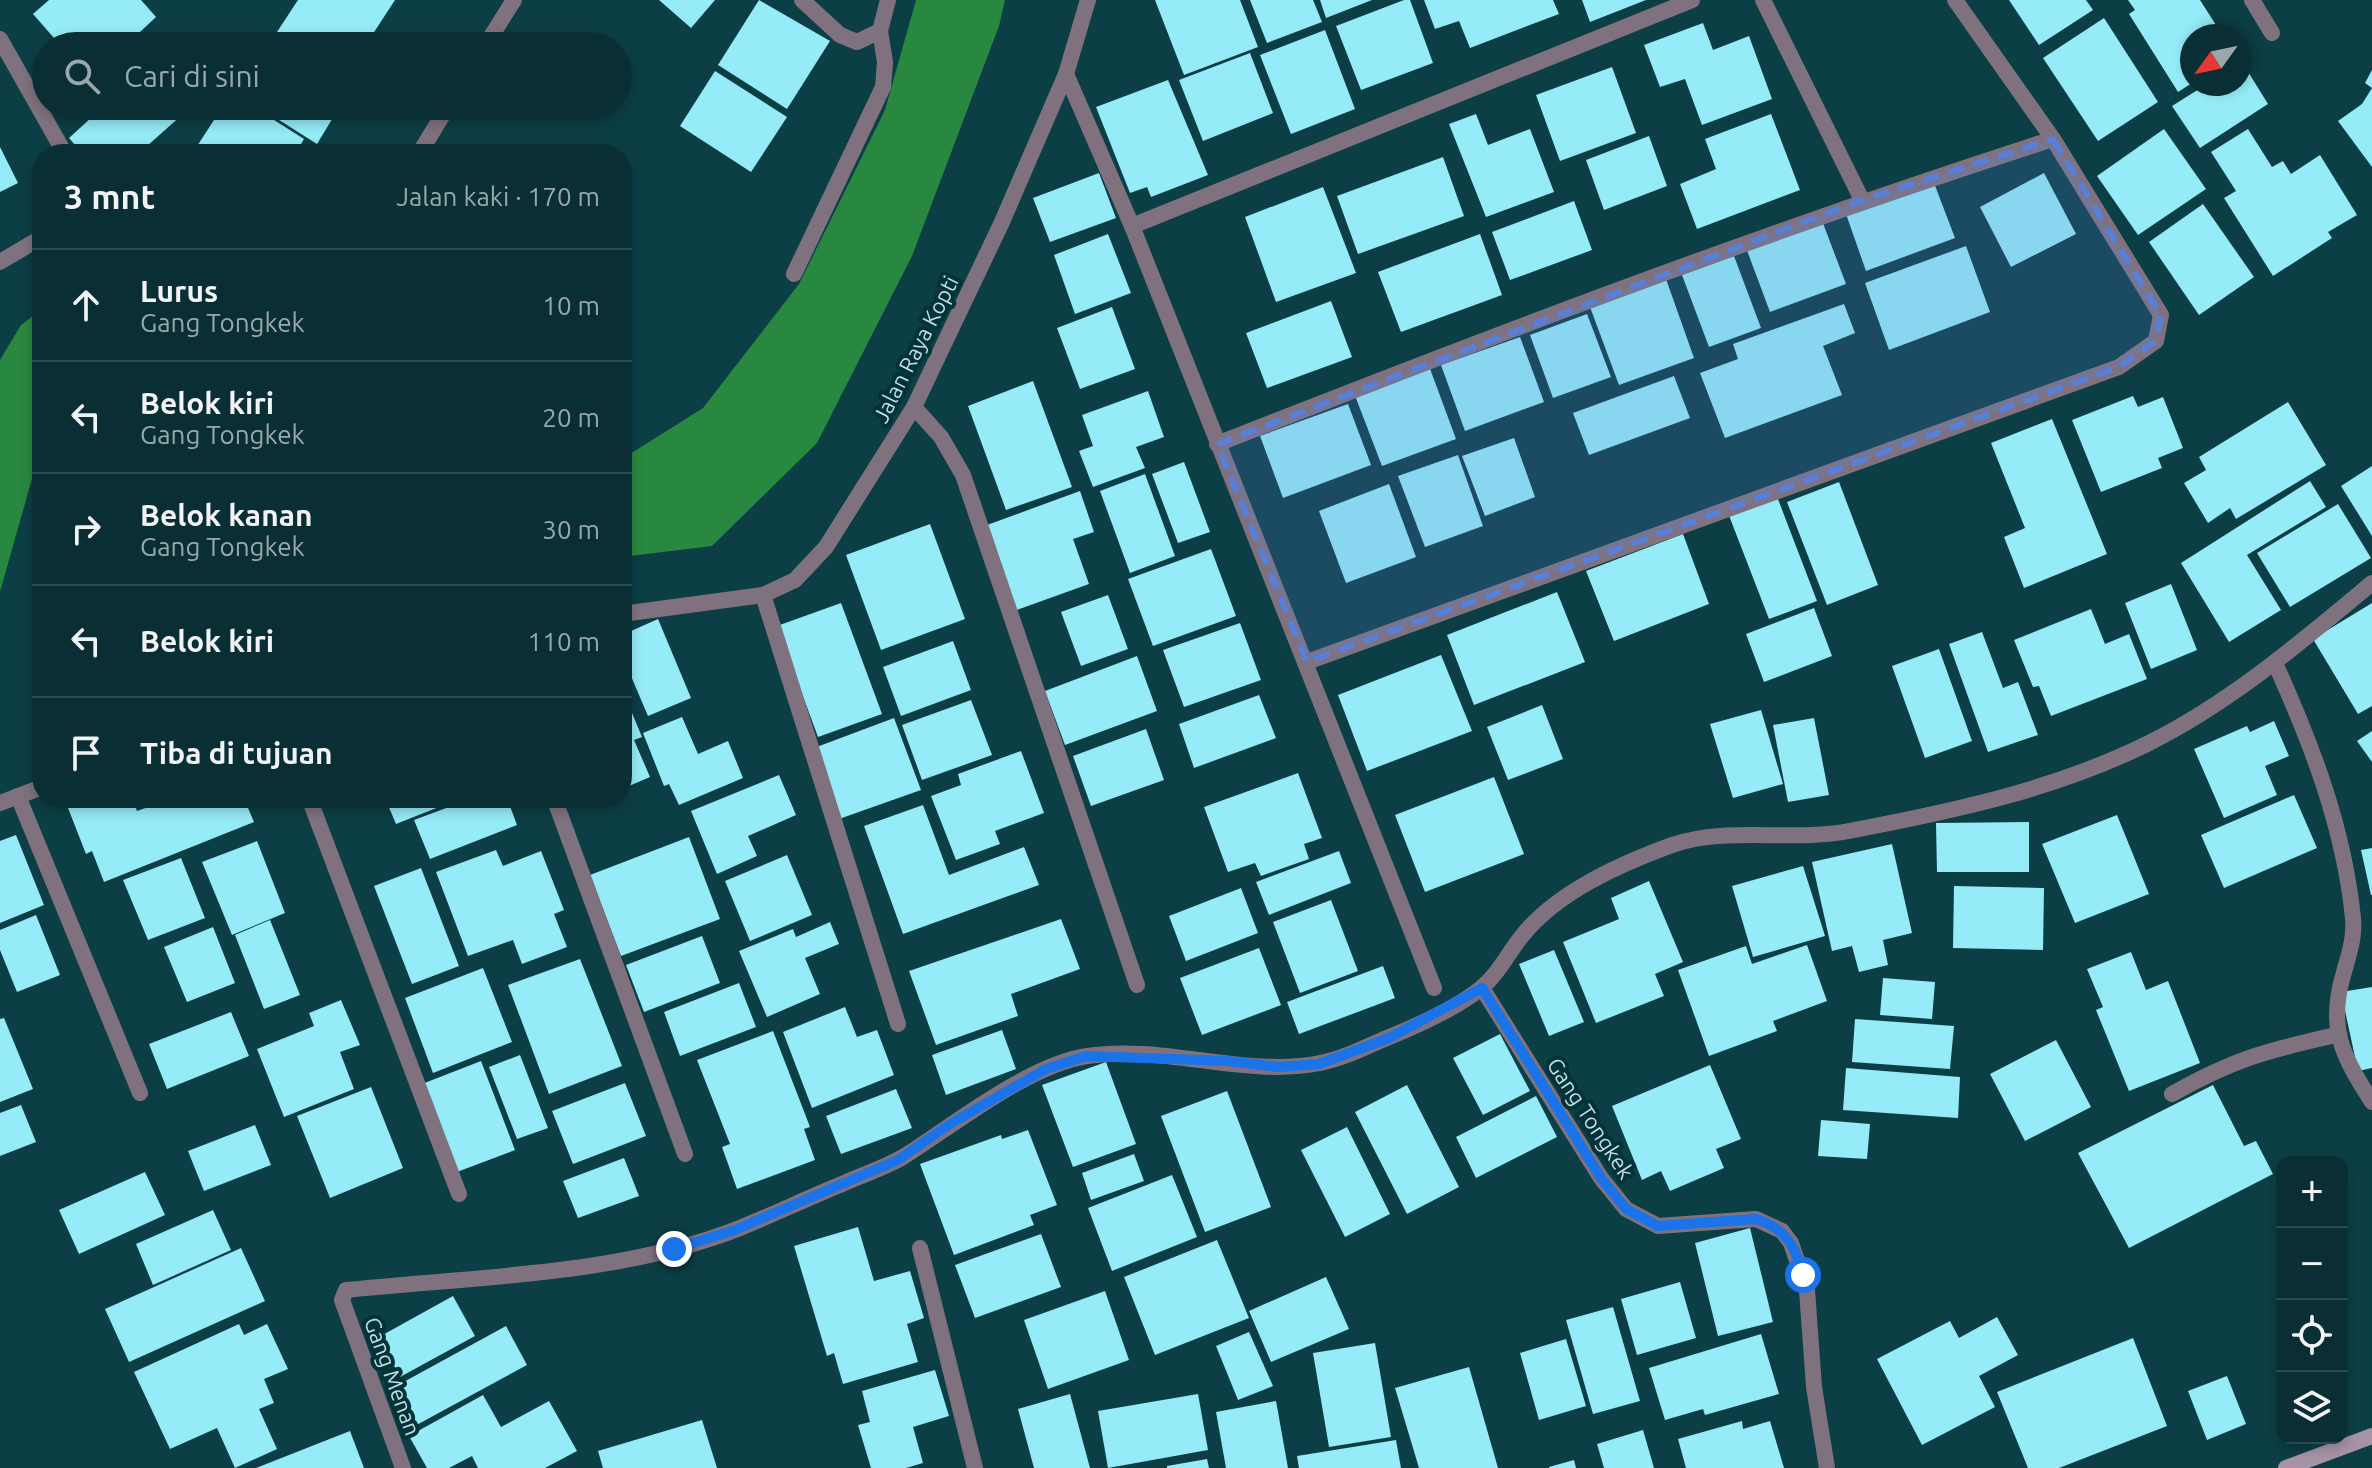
<!DOCTYPE html>
<html lang="id">
<meta charset="utf-8">
<style>
:root{--surface:#092e34;--page:#173a40;--text:#f1f3f6;--muted:#99a8ac;--line:#294a4f}
body{margin:0;font-family:Ubuntu,sans-serif;background:var(--page);color:var(--text)}
.controls{position:absolute;right:24px;bottom:24px;display:grid;overflow:hidden;border-radius:16px;box-shadow:0 4px 12px #0003}
.controls button{width:72px;height:72px;display:grid;place-items:center;padding:0;border:0;border-bottom:2px solid var(--line);background:var(--surface);color:var(--text);font:40px sans-serif}
.compass{position:absolute;left:2180px;top:24px;width:72px;height:72px;border-radius:50%;background:var(--surface);box-shadow:0 4px 12px #0003;rotate:237deg}
.stop{position:absolute;width:24px;height:24px;margin:-18px;border:6px solid #1a73e8;border-radius:50%;background:#fff}
.stop.end{background:#1a73e8;border-color:#fff;box-shadow:0 2px 8px #0008}
.list{margin:0;padding:0;list-style:none}
h2{display:flex;justify-content:space-between;align-items:center;height:104px;margin:0;padding:0 32px;font-size:34px}
h2 small{font-size:26px;font-weight:400;color:var(--muted)}
.list li{display:grid;grid-template-columns:52px 1fr auto;gap:24px;align-items:center;box-sizing:border-box;height:112px;padding:0 32px;border-top:2px solid var(--line)}
.list b{display:block;font-size:30px;white-space:nowrap}
.list p{margin:0;font-size:26px;white-space:nowrap;color:var(--muted)}
.list em{font-size:26px;font-style:normal;color:var(--muted)}
.icon{flex:none;width:44px;height:44px;fill:none;stroke:currentColor;stroke-width:2;stroke-linecap:round;stroke-linejoin:round}
.map{position:relative;flex:none;width:2372px;height:1468px;overflow:hidden}
.search{position:absolute;background:var(--surface);box-shadow:0 4px 12px #0003;left:32px;top:32px;width:600px;height:88px;display:flex;align-items:center;gap:20px;box-sizing:border-box;padding:0 28px;border-radius:44px;color:var(--muted);font-size:30px}
.panel{position:absolute;background:var(--surface);box-shadow:0 4px 12px #0003;left:32px;top:144px;width:600px;height:664px;border-radius:32px}
.map>svg:first-child{display:block}
.water{fill:#28883f}
.building{fill:#95ebf7}
.lines{fill:none;stroke-linecap:round;stroke-linejoin:round}
.street{stroke:#7f727e;stroke-width:16}
.secondary{stroke:#a693a5;stroke-width:16}
.route{stroke:#1a73e8;stroke-width:10}
.marked{fill:#5880db;fill-opacity:0.2;stroke:#5880db;stroke-width:6;stroke-dasharray:16 10;stroke-linejoin:round}
.labels{text-anchor:middle;dominant-baseline:central;stroke-width:8;stroke-linejoin:round;paint-order:stroke}
.street-label{font-size:22px;fill:#c5dde0;stroke:#00343a}
</style>
<div class="map">
<svg width="2372" height="1468" viewBox="0 0 2372 1468">
<rect width="100%" height="100%" fill="#0c3e45"/>
<g class="water">
<polygon points="916,0 1005,0 999,26 912,256 817,443 712,546 622,557 622,459 703,408 799,284 885,110"/>
<polygon points="42,309 42,443 0,592 0,360 21,325"/>
</g>
<g class="building">
<polygon points="49,0 141,0 156,17 125,46 61,46 33,14"/>
<polygon points="298,0 395,0 365,46 292,46 275,35"/>
<polygon points="659,0 715,0 691,28"/>
<polygon points="759,0 830,41 787,109 718,65"/>
<polygon points="1155,0 1240,0 1258,47 1184,75"/>
<polygon points="1250,0 1313,0 1322,22 1267,43"/>
<polygon points="1320,0 1372,0 1326,18"/>
<polygon points="1404,0 1410,0 1433,63 1361,90 1336,26"/>
<polygon points="1424,0 1553,0 1559,14 1470,48 1459,21 1435,29"/>
<polygon points="1582,0 1646,0 1590,22"/>
<polygon points="2009,0 2086,0 2093,10 2039,45"/>
<polygon points="2128,0 2200,0 2223,36 2192,36 2192,83 2178,92 2129,14 2135,10"/>
<polygon points="2104,18 2158,102 2098,141 2043,58"/>
<polygon points="1703,23 1713,50 1749,36 1772,99 1702,125 1685,79 1660,87 1644,45"/>
<polygon points="1325,30 1355,109 1291,134 1260,55"/>
<polygon points="159,36 168,46 148,46"/>
<polygon points="259,37 273,46 254,46"/>
<polygon points="1250,53 1273,113 1203,141 1179,80"/>
<polygon points="2242,62 2268,104 2200,148 2172,106 2207,84 2240,84"/>
<polygon points="1612,67 1636,133 1560,161 1536,95"/>
<polygon points="2372,70 2372,167 2338,121 2362,104 2372,88 2365,83"/>
<polygon points="715,71 787,117 751,172 680,126"/>
<polygon points="1168,80 1208,175 1151,197 1147,187 1130,193 1096,107"/>
<polygon points="104,106 192,106 138,154 83,154 69,138"/>
<polygon points="223,106 252,106 304,139 295,154 192,154"/>
<polygon points="257,106 340,106 317,144"/>
<polygon points="1476,114 1488,145 1530,129 1554,192 1486,217 1449,124"/>
<polygon points="1771,114 1800,190 1697,229 1680,184 1716,169 1705,139"/>
<polygon points="2164,129 2206,189 2138,235 2097,176"/>
<polygon points="2248,129 2272,167 2283,161 2291,174 2320,155 2357,215 2328,232 2332,238 2273,276 2224,198 2236,191 2211,152"/>
<polygon points="1649,136 1667,186 1604,210 1586,160"/>
<polygon points="429,144 447,154 423,154"/>
<polygon points="0,147 18,183 0,192"/>
<polygon points="1443,157 1464,216 1358,254 1337,196"/>
<polygon points="1099,173 1116,218 1050,242 1033,198"/>
<polygon points="2044,173 2076,234 2011,267 1980,207"/>
<polygon points="1934,183 1955,238 1866,271 1846,214"/>
<polygon points="1323,187 1356,273 1276,302 1245,217"/>
<polygon points="1574,201 1592,250 1510,280 1492,232"/>
<polygon points="2203,204 2254,277 2199,315 2149,242"/>
<polygon points="1821,218 1846,284 1770,312 1745,245"/>
<polygon points="1108,234 1131,293 1075,314 1054,255"/>
<polygon points="1480,234 1502,295 1401,332 1378,272"/>
<polygon points="1966,246 1990,312 1889,350 1865,283"/>
<polygon points="1734,256 1761,328 1709,347 1682,275"/>
<polygon points="1666,279 1694,358 1619,385 1590,307"/>
<polygon points="1331,301 1352,357 1267,388 1246,333"/>
<polygon points="1844,304 1855,333 1823,346 1842,395 1725,438 1700,373 1738,359 1733,344"/>
<polygon points="1112,307 1135,369 1080,389 1057,328"/>
<polygon points="1587,314 1611,377 1553,398 1530,335"/>
<polygon points="1520,337 1544,402 1465,431 1441,365"/>
<polygon points="1429,366 1456,439 1382,466 1354,393"/>
<polygon points="1674,376 1690,418 1589,455 1573,413"/>
<polygon points="1033,381 1072,487 1006,510 968,406"/>
<polygon points="1148,391 1164,437 1136,447 1145,468 1093,487 1079,451 1093,446 1082,415"/>
<polygon points="2133,396 2138,407 2163,397 2183,448 2158,458 2162,468 2101,492 2072,420"/>
<polygon points="2288,402 2326,465 2236,519 2230,508 2208,523 2184,483 2206,470 2199,457"/>
<polygon points="1348,404 1371,465 1283,498 1260,436"/>
<polygon points="2052,419 2107,554 2024,588 2004,537 2025,528 1991,443"/>
<polygon points="1514,438 1535,497 1485,516 1462,456"/>
<polygon points="1458,455 1483,526 1425,547 1398,476"/>
<polygon points="1184,462 1210,532 1178,543 1152,474"/>
<polygon points="2372,466 2372,536 2341,486"/>
<polygon points="1145,474 1175,556 1130,573 1100,491"/>
<polygon points="2310,481 2326,507 2247,555 2281,610 2229,642 2181,563"/>
<polygon points="1839,482 1878,585 1827,605 1787,502"/>
<polygon points="1389,484 1416,557 1346,583 1319,511"/>
<polygon points="1080,491 1094,532 1073,539 1089,584 1014,611 987,525"/>
<polygon points="1776,494 1817,601 1769,619 1728,513"/>
<polygon points="2338,504 2371,558 2290,607 2257,553"/>
<polygon points="930,524 965,619 881,650 846,555"/>
<polygon points="1683,534 1709,604 1614,641 1586,571"/>
<polygon points="1211,549 1236,616 1153,646 1128,579"/>
<polygon points="2171,584 2197,650 2151,669 2125,603"/>
<polygon points="1557,592 1585,662 1474,705 1447,635"/>
<polygon points="1108,595 1128,649 1081,666 1061,612"/>
<polygon points="841,603 882,714 818,737 777,626"/>
<polygon points="2372,603 2372,706 2358,714 2313,639"/>
<polygon points="1814,608 1832,656 1764,682 1746,634"/>
<polygon points="2091,609 2105,644 2129,634 2147,679 2051,716 2039,686 2033,687 2014,640"/>
<polygon points="658,619 691,698 648,716 622,655 622,635"/>
<polygon points="1240,623 1261,680 1184,707 1163,650"/>
<polygon points="1982,632 2003,688 2018,682 2038,735 1988,752 1949,644"/>
<polygon points="953,641 971,690 901,716 883,667"/>
<polygon points="1939,649 1972,741 1925,758 1892,666"/>
<polygon points="1441,655 1472,731 1367,771 1338,695"/>
<polygon points="1137,656 1157,711 1065,745 1045,691"/>
<polygon points="622,689 642,737 634,740 650,777 622,789"/>
<polygon points="1259,695 1276,738 1194,768 1179,724"/>
<polygon points="971,700 992,755 922,780 902,725"/>
<polygon points="1542,705 1563,759 1508,780 1487,727"/>
<polygon points="1761,710 1783,784 1733,798 1710,724"/>
<polygon points="682,717 698,754 728,741 743,778 679,805 669,784 664,786 643,733"/>
<polygon points="894,718 921,790 839,819 814,748"/>
<polygon points="1814,718 1829,795 1788,802 1773,725"/>
<polygon points="2274,721 2289,756 2265,766 2277,795 2224,818 2194,749 2247,726 2250,732"/>
<polygon points="1146,729 1164,780 1091,806 1073,756"/>
<polygon points="2372,731 2372,762 2357,741"/>
<polygon points="1021,751 1044,813 995,831 1000,844 956,860 931,796 961,785 958,774"/>
<polygon points="1298,773 1322,838 1304,844 1309,859 1261,876 1255,863 1228,872 1204,807"/>
<polygon points="779,775 796,815 748,836 757,856 717,874 691,811"/>
<polygon points="1494,777 1524,854 1425,892 1395,815"/>
<polygon points="2294,795 2317,848 2224,888 2201,835"/>
<polygon points="94,798 132,798 137,811 151,806 148,798 253,798 245,801 254,822 104,882 92,851 86,854 68,808"/>
<polygon points="385,798 441,798 444,805 396,824"/>
<polygon points="473,798 507,798 517,825 430,859 414,820"/>
<polygon points="923,805 949,875 1024,847 1039,885 903,934 864,826"/>
<polygon points="2117,815 2149,894 2075,923 2042,844"/>
<polygon points="2029,822 2029,872 1937,872 1936,823"/>
<polygon points="16,835 44,905 0,923 0,841"/>
<polygon points="689,837 720,919 621,956 590,875"/>
<polygon points="257,841 285,913 232,935 202,862"/>
<polygon points="1892,844 1912,933 1883,940 1888,965 1859,972 1852,946 1832,951 1812,862"/>
<polygon points="2372,848 2372,895 2371,895 2361,850"/>
<polygon points="496,850 503,866 541,851 564,910 554,914 567,947 522,964 513,940 468,956 436,872"/>
<polygon points="1339,851 1351,883 1269,915 1256,882"/>
<polygon points="787,855 812,915 750,941 725,881"/>
<polygon points="181,858 205,918 148,940 123,880"/>
<polygon points="1803,866 1825,936 1753,957 1732,886"/>
<polygon points="421,868 459,966 412,984 374,886"/>
<polygon points="1649,881 1683,962 1655,974 1664,996 1596,1023 1563,942 1619,919 1611,898"/>
<polygon points="1954,886 2044,888 2043,950 1953,948"/>
<polygon points="1241,888 1258,933 1186,961 1169,916"/>
<polygon points="1331,900 1358,971 1300,993 1273,922"/>
<polygon points="36,915 60,975 17,992 0,950 0,930"/>
<polygon points="1061,919 1080,969 1011,994 1018,1016 936,1045 909,971"/>
<polygon points="270,920 300,995 264,1009 235,935"/>
<polygon points="830,922 839,944 805,958 820,994 767,1017 739,951 793,929 796,937"/>
<polygon points="213,927 235,983 187,1002 164,947"/>
<polygon points="702,936 720,983 644,1012 626,965"/>
<polygon points="1807,945 1827,1001 1773,1021 1777,1031 1709,1056 1678,970 1746,946 1752,964"/>
<polygon points="1259,948 1281,1005 1202,1035 1180,978"/>
<polygon points="1554,950 1584,1022 1549,1036 1519,964"/>
<polygon points="2131,952 2146,990 2168,981 2200,1063 2129,1091 2096,1010 2103,1007 2087,969"/>
<polygon points="580,959 622,1066 549,1094 508,985"/>
<polygon points="1383,966 1395,998 1299,1034 1287,1002"/>
<polygon points="483,968 512,1042 433,1073 405,998"/>
<polygon points="1883,978 1935,982 1932,1019 1880,1015"/>
<polygon points="739,983 756,1027 680,1056 664,1012"/>
<polygon points="2372,987 2372,1068 2358,1071 2341,992"/>
<polygon points="341,1000 360,1045 340,1052 354,1089 284,1117 257,1049 314,1026 309,1013"/>
<polygon points="845,1007 857,1037 877,1030 894,1075 812,1108 783,1032"/>
<polygon points="231,1012 249,1056 167,1089 149,1044"/>
<polygon points="4,1018 33,1089 0,1102 0,1019"/>
<polygon points="1855,1019 1954,1026 1950,1069 1852,1062"/>
<polygon points="1002,1030 1016,1069 946,1095 932,1055"/>
<polygon points="773,1031 810,1127 804,1129 815,1160 737,1189 722,1147 730,1144 697,1060"/>
<polygon points="1500,1034 1530,1091 1483,1115 1453,1058"/>
<polygon points="2056,1040 2091,1107 2025,1141 1990,1074"/>
<polygon points="520,1055 548,1128 517,1139 489,1067"/>
<polygon points="481,1061 515,1150 457,1172 422,1084"/>
<polygon points="1106,1062 1136,1144 1073,1167 1042,1085"/>
<polygon points="1710,1065 1741,1139 1716,1149 1724,1168 1670,1191 1661,1171 1642,1180 1612,1106"/>
<polygon points="1846,1068 1960,1077 1958,1118 1843,1110"/>
<polygon points="625,1083 646,1136 573,1164 552,1111"/>
<polygon points="1407,1085 1459,1187 1407,1214 1355,1112"/>
<polygon points="2213,1085 2244,1146 2256,1141 2273,1174 2129,1248 2078,1153"/>
<polygon points="371,1087 403,1168 330,1198 297,1116"/>
<polygon points="896,1089 912,1128 841,1154 826,1116"/>
<polygon points="1227,1091 1271,1207 1205,1232 1161,1116"/>
<polygon points="1536,1096 1557,1137 1476,1178 1456,1137"/>
<polygon points="21,1105 36,1142 0,1156 0,1113"/>
<polygon points="1821,1120 1870,1124 1867,1159 1818,1156"/>
<polygon points="255,1125 271,1165 204,1191 188,1151"/>
<polygon points="1347,1127 1390,1214 1345,1237 1301,1150"/>
<polygon points="1028,1130 1057,1205 1030,1215 1034,1225 954,1255 920,1164 1001,1135 1002,1139"/>
<polygon points="1134,1154 1144,1181 1091,1200 1082,1173"/>
<polygon points="624,1158 639,1196 578,1218 563,1181"/>
<polygon points="145,1172 165,1215 79,1254 59,1210"/>
<polygon points="1172,1175 1197,1237 1112,1271 1088,1208"/>
<polygon points="213,1210 231,1250 153,1285 136,1244"/>
<polygon points="858,1227 874,1281 910,1271 924,1318 907,1324 918,1362 843,1384 834,1353 827,1356 794,1246"/>
<polygon points="1750,1228 1773,1322 1718,1336 1695,1243"/>
<polygon points="1041,1234 1061,1287 975,1318 955,1265"/>
<polygon points="1217,1240 1249,1318 1155,1355 1124,1277"/>
<polygon points="241,1248 265,1301 129,1362 105,1309"/>
<polygon points="1326,1277 1349,1329 1271,1362 1249,1311"/>
<polygon points="1680,1282 1696,1338 1637,1355 1621,1299"/>
<polygon points="1105,1291 1129,1360 1048,1389 1024,1320"/>
<polygon points="453,1296 475,1336 400,1377 379,1337"/>
<polygon points="1613,1307 1640,1401 1593,1414 1566,1320"/>
<polygon points="1997,1317 2018,1355 1979,1376 1995,1407 1922,1445 1877,1359 1950,1321 1959,1338"/>
<polygon points="239,1324 244,1335 267,1324 288,1369 264,1379 274,1403 259,1409 277,1449 235,1468 217,1428 170,1449 134,1372"/>
<polygon points="506,1326 527,1365 411,1428 389,1390"/>
<polygon points="1249,1332 1273,1386 1238,1400 1216,1346"/>
<polygon points="1761,1334 1779,1394 1705,1415 1703,1409 1665,1420 1649,1368"/>
<polygon points="2133,1338 2167,1426 2059,1468 2028,1468 1997,1392"/>
<polygon points="1566,1339 1586,1406 1539,1420 1520,1353"/>
<polygon points="1375,1343 1391,1437 1329,1447 1313,1353"/>
<polygon points="1469,1367 1498,1468 1419,1468 1395,1388"/>
<polygon points="935,1370 949,1416 913,1427 923,1463 906,1468 871,1468 858,1425 870,1422 862,1391"/>
<polygon points="2227,1376 2246,1424 2207,1440 2188,1391"/>
<polygon points="1070,1394 1090,1468 1034,1468 1018,1409"/>
<polygon points="1198,1394 1208,1450 1108,1468 1098,1411"/>
<polygon points="483,1395 501,1427 549,1401 577,1451 545,1468 478,1468 472,1456 449,1468 427,1468 409,1436"/>
<polygon points="1276,1401 1288,1468 1226,1468 1216,1412"/>
<polygon points="702,1420 717,1468 603,1468 598,1451"/>
<polygon points="1742,1421 1743,1429 1770,1421 1784,1468 1686,1468 1678,1439"/>
<polygon points="1643,1430 1654,1468 1604,1468 1597,1444"/>
<polygon points="350,1431 364,1468 256,1468"/>
<polygon points="1396,1440 1401,1468 1299,1468 1297,1456"/>
<polygon points="1207,1459 1209,1468 1167,1468 1167,1466"/>
<polygon points="1574,1460 1576,1468 1549,1468 1549,1467"/>
</g>
<g class="lines">
<g class="street">
<polyline points="802,0 840,35 857,42 880,31 888,0"/>
<polyline points="1763,0 1862,200"/>
<polyline points="2252,0 2272,33"/>
<polyline points="0,39 65,154"/>
<polyline points="485,46 514,0"/>
<polyline points="1066,74 1132,226 1434,988"/>
<polyline points="419,154 448,106"/>
<polyline points="1132,226 1692,0"/>
<polyline points="0,262 42,237"/>
<polyline points="794,274 883,87 885,62 880,31"/>
<polyline points="914,407 941,437 963,475 1137,985"/>
<path d="M1217,444C1493,335 1770,230 2053,139"/>
<polyline points="763,595 898,1024"/>
<polyline points="622,614 763,595 795,580 826,547 914,407 1002,222 1066,74 1088,0"/>
<polyline points="1307,662 2119,367 2156,341 2161,315 2053,139 1955,0"/>
<path d="M2275,663C2312,745 2344,828 2353,918C2355,937 2349,954 2344,972C2327,1028 2342,1055 2372,1102"/>
<polyline points="18,796 140,1093"/>
<polyline points="309,798 459,1194"/>
<polyline points="554,798 685,1154"/>
<polyline points="0,803 42,787"/>
<polyline points="1482,988 1601,1178 1626,1209 1658,1226 1756,1219 1782,1231 1791,1243 1807,1290 1814,1387 1827,1468"/>
<path d="M2172,1094C2234,1059 2268,1050 2336,1035"/>
<polyline points="920,1248 975,1468"/>
<path d="M403,1468L342,1300L346,1290C472,1277 622,1275 740,1228C774,1214 808,1198 842,1184C862,1175 884,1168 903,1157C954,1125 1028,1065 1087,1056C1162,1044 1246,1078 1320,1063C1341,1059 1362,1049 1382,1040C1412,1028 1456,1008 1480,989C1498,975 1508,953 1522,936C1557,892 1620,864 1672,845C1727,826 1792,842 1849,831C1949,812 2054,790 2147,744C2230,703 2301,642 2372,583"/>
</g>
<polyline class="secondary" points="2286,1468 2372,1436"/>
</g>
<g class="lines">
<path class="route" d="M674,1249L735,1230L898,1160L950,1124L1046,1069L1086,1056L1228,1061L1279,1067L1319,1064L1389,1038L1482,988L1601,1178L1626,1209L1658,1226L1756,1219C1785,1228 1796,1246 1803,1275"/>
</g>
<path class="marked" d="M2053,139L2161,315L2156,341L2119,367L1307,662L1217,444L1862,200Z"/>
<g class="labels">
<g class="street-label">
<text transform="translate(915 349) rotate(-63)">Jalan Raya Kopti</text>
<text transform="translate(1591 1118) rotate(57)">Gang Tongkek</text>
<text transform="translate(393 1376) rotate(70)">Gang Menan</text>
</g>
</g>
</svg>
<div class="controls">
<button>+</button>
<button>−</button>
<button><svg class="icon" aria-label="locate" viewBox="0 0 24 24"><circle cx="12" cy="12" r="6"/><path d="M12 2v4M12 18v4M2 12h4M18 12h4"/></svg></button>
<button><svg class="icon" aria-label="layers" viewBox="0 0 24 24"><path d="M12 4l9 5-9 5-9-5zM3 14l9 5 9-5"/></svg></button>
</div>
<svg class="compass" viewBox="-18 -18 36 36"><path d="M0-13l5 13h-10z" fill="#e53935"/><path d="M0 13l5-13h-10z" fill="#99a8ac"/></svg>
<div class="stop" style="left:1803px;top:1275px"></div>
<div class="stop end" style="left:674px;top:1249px"></div>
<div class="search"><svg class="icon" aria-label="search" viewBox="0 0 24 24"><circle cx="10" cy="10" r="6"/><path d="M15 15l6 6"/></svg>Cari di sini</div>
<section class="panel">
<h2>3 mnt<small>Jalan kaki · 170 m</small></h2>
<ul class="list">
<li><svg class="icon" aria-label="ahead" viewBox="0 0 24 24"><path d="M12 20V5M6 11l6-6 6 6"/></svg><div><b>Lurus</b><p>Gang Tongkek</p></div><em>10 m</em></li>
<li><svg class="icon" aria-label="left" viewBox="0 0 24 24"><path d="M17 20v-9H6M10 6l-5 5 5 5"/></svg><div><b>Belok kiri</b><p>Gang Tongkek</p></div><em>20 m</em></li>
<li><svg class="icon" aria-label="right" viewBox="0 0 24 24"><path d="M7 20v-9h11M14 6l5 5-5 5"/></svg><div><b>Belok kanan</b><p>Gang Tongkek</p></div><em>30 m</em></li>
<li><svg class="icon" aria-label="left" viewBox="0 0 24 24"><path d="M17 20v-9H6M10 6l-5 5 5 5"/></svg><div><b>Belok kiri</b></div><em>110 m</em></li>
<li><svg class="icon" aria-label="arrive" viewBox="0 0 24 24"><path d="M6 21V4h12l-3 4 3 4H6"/></svg><div><b>Tiba di tujuan</b></div></li>
</ul>
</section>
</div>
